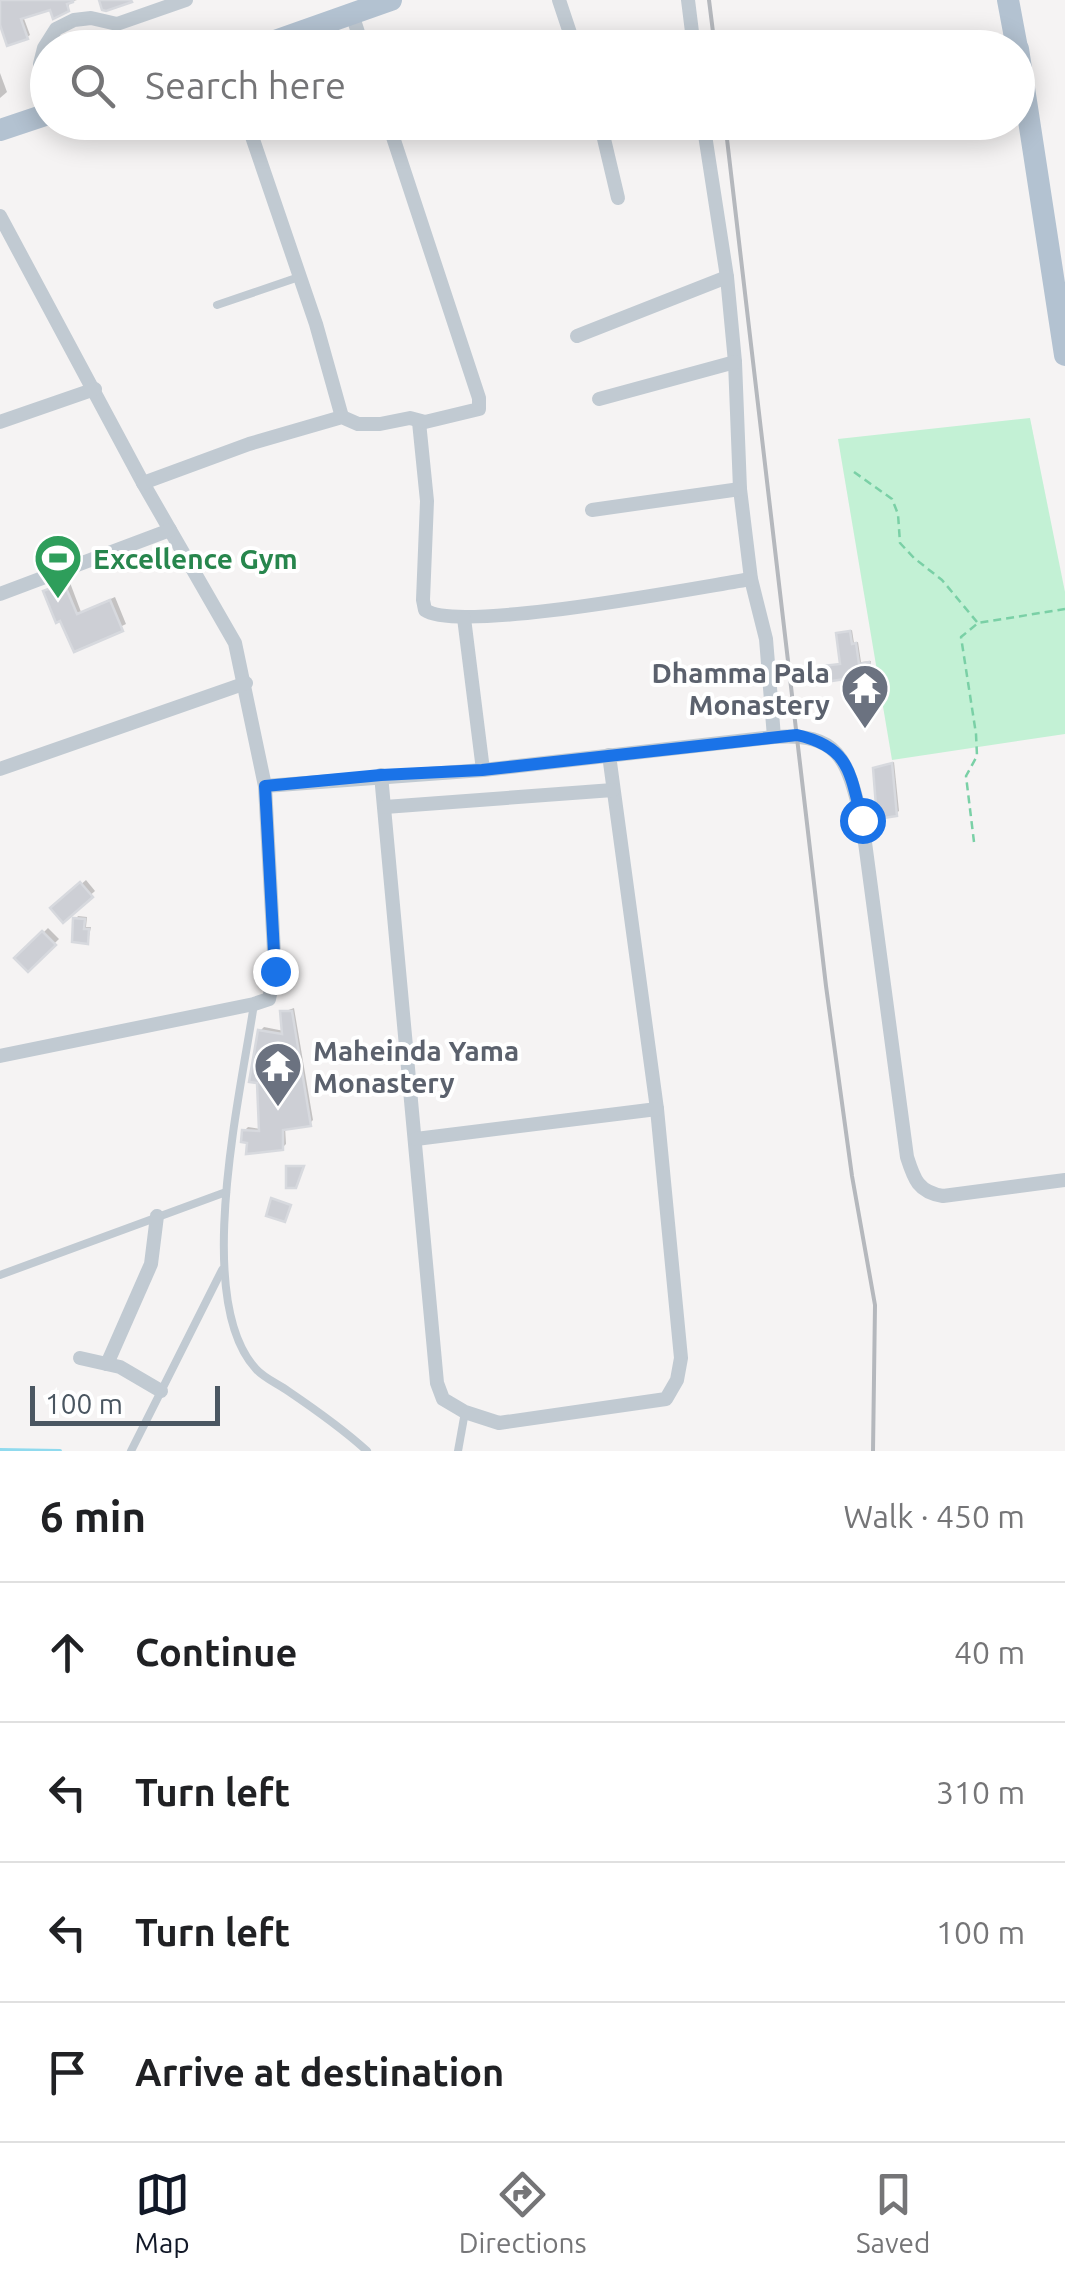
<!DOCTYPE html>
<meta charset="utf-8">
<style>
:root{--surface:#fff;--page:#f2f2f2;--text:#202124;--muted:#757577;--line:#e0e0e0;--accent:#111827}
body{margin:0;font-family:Ubuntu,sans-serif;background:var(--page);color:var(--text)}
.scale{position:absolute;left:30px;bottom:25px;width:190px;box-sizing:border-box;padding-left:10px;border:5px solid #4a5661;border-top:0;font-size:28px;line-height:35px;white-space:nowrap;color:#4a5661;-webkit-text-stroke:8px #fff;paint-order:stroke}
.stop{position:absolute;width:30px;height:30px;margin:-22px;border:8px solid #1a73e8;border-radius:50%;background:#fff}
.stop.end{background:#1a73e8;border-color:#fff;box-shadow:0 2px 10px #0008}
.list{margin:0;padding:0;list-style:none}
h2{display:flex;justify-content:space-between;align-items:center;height:130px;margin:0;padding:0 40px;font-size:42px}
h2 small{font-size:32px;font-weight:400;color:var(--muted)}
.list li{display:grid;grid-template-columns:65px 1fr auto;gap:30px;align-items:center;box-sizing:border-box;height:140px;padding:0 40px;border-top:2px solid var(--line)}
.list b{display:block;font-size:38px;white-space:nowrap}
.list em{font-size:32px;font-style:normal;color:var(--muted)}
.icon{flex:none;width:55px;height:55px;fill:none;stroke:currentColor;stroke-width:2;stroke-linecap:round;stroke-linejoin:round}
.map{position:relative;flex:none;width:1065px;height:1451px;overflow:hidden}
.search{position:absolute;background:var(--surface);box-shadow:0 5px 25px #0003;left:30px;right:30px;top:30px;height:110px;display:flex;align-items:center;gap:25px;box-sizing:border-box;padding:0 35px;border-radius:55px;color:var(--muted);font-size:38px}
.sheet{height:690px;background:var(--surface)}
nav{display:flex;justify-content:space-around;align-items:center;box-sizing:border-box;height:140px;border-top:2px solid var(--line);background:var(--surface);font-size:28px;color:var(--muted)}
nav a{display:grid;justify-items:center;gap:5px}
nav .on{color:var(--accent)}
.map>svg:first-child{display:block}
.green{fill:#c3f1d5}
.shadow{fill:#0003}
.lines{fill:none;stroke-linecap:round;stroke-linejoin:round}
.stream{stroke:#90daee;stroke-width:4}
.building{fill:#cdcfd5;stroke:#d7d9de;stroke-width:2.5}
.path{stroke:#7ad0a6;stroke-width:2.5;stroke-dasharray:8 5;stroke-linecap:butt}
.lane{stroke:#c1cad2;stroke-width:8}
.street{stroke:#c1cad2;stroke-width:14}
.primary{stroke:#b3c2d1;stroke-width:22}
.rail{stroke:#b5b8bd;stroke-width:4}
.route{stroke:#1a73e8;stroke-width:12}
.labels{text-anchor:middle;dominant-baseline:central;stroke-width:8;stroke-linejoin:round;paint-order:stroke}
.leisure-label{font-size:28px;font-weight:bold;fill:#27864d;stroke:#fff;text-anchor:start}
.worship-label{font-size:28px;font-weight:bold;fill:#5b616d;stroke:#fff;text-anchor:end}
</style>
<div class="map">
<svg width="1065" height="1451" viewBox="0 0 1065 1451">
<rect width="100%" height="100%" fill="#f5f3f3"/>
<polygon class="green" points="1030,418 1065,592 1065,734 892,760 838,439"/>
<g class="shadow">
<polygon points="0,0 77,0 70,2 68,8 51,6 23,16 30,35 27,37 0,17"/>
<polygon points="0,73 7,92 0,98"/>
<polygon points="69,580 81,612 115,597 126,624 75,649 46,592"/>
<polygon points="852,630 854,643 858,642 861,662 871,661 869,673 825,667 843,663 838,634"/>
<polygon points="894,762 899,811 896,813 875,769"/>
<polygon points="86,880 95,891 63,919 54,908"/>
<polygon points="78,916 87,917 86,927 91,927 88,941 76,919"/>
<polygon points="48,928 59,939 28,969 18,958"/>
<polygon points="294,1008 313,1120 309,1124 285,1127 286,1144 282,1148 250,1140 244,1131 248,1127 261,1129 260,1031 264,1027 284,1031 283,1012"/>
</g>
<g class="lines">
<polyline class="stream" points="0,1450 60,1451"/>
</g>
<g class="building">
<polygon points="0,0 73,0 73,2 67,4 69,11 53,19 50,10 21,19 28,39 7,46 0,25"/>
<polygon points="99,0 131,0 132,2 106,11 102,10"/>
<polygon points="64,583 77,614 110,600 123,631 74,652 60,621 56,623 43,591"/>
<polygon points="850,631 852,644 856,643 859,664 869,662 871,675 825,682 822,666 840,664 836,633"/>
<polygon points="892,763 897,816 877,819 873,768"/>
<polygon points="80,882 93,897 63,923 50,908"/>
<polygon points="73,918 85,919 84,929 89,929 88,944 72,942"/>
<polygon points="42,931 56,945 28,972 14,958"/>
<polygon points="280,1011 292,1011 311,1126 283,1130 283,1150 246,1154 247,1143 241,1142 242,1130 259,1131 257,1083 249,1082 258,1030 282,1034"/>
<polygon points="286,1166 304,1166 296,1188 286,1188"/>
<polygon points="271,1198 291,1205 285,1222 266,1216"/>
</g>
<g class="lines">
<g class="path">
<polyline points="854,472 892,499 898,514 900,543 914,558 942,580 977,622"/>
<polyline points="974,842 966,776 977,756 976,734 961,637 978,623 1065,609"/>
</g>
<g class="lane">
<polyline points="217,305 299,277"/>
<path d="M254,1004C241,1092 192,1300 256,1369C264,1378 278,1384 288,1391C316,1410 342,1428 367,1451"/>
<polyline points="0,1275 226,1192"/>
<polyline points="131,1451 222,1270"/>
<polyline points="458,1451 465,1412"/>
</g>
<g class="street">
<polyline points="559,0 575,48"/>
<polyline points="688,0 694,48"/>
<polyline points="352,14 363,48"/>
<polyline points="48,85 40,64 44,48 56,29 74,20 91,18 117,24 186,0"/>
<polyline points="247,122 316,324 342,417"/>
<polyline points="600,122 618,198"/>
<polyline points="703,122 727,277 735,362 740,489 751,579 766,639 774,737"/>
<polyline points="0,216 143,483 235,643 265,786 275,971 269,999 254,1004 0,1056"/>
<polyline points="577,336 727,277"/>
<polyline points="599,399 735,362"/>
<polyline points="0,422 95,389"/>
<path d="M419,422L427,501L423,600L425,610C458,634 699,587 751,579"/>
<polyline points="143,483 249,444 342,417 358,424 380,424 410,418 425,422 479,409 479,398 388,122"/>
<polyline points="592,510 740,489"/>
<polyline points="0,594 170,530"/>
<polyline points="464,618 483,770"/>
<polyline points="0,769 246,683"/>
<polyline points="381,775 437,1383 443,1399 465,1412 499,1423 666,1399 677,1380 681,1358 657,1109 609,755"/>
<path d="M265,786L483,770L774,737C842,732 847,762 862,820L907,1157C914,1179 918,1192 943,1196L1065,1180"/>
<polyline points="385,807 613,790"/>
<polyline points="416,1139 657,1109"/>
<polyline points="80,1358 120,1367 161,1391"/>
<polyline points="107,1364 151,1264 157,1216"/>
</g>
<g class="primary">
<polyline points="1008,0 1017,48"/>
<polyline points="255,48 391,0"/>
<polyline points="1018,49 1065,355"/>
<polyline points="0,130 48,114"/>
</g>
<g class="rail">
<polyline points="709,0 715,48"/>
<polyline points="725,122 826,986 852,1176 875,1305 873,1451"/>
</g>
</g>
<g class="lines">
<path class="route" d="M275,971L265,786L381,775L482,770L797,735C850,747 850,773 862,820"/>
</g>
<defs>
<g id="stadium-pin" transform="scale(2.5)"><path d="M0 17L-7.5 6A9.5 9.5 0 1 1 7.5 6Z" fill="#2e9e5b" stroke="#fff"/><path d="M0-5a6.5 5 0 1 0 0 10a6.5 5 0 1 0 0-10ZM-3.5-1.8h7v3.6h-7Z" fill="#fff"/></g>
<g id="temple-pin" transform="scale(2.5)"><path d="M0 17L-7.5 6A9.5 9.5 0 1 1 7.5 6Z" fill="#6b7280" stroke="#fff"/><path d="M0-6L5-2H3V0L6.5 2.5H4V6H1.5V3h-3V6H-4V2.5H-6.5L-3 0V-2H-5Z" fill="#fff"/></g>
</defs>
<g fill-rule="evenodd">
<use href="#stadium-pin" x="58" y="558"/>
<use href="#temple-pin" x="865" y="688"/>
<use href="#temple-pin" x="278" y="1066"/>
</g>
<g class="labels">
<g class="leisure-label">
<text x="93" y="558">Excellence Gym</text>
</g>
<g class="worship-label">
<text x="830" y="672">Dhamma Pala<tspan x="830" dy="32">Monastery</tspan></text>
<text x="313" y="1050" text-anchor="start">Maheinda Yama<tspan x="313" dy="32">Monastery</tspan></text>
</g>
</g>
</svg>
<div class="scale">100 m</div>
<div class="stop" style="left:862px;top:820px"></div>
<div class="stop end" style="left:275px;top:971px"></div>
<div class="search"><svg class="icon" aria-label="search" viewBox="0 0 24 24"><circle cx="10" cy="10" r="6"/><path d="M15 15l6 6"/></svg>Search here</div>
</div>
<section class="sheet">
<h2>6 min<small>Walk · 450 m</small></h2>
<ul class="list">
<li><svg class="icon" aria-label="ahead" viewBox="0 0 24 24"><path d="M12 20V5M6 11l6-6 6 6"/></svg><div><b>Continue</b></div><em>40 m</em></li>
<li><svg class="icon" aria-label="left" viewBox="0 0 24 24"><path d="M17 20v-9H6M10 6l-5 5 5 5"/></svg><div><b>Turn left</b></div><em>310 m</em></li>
<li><svg class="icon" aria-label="left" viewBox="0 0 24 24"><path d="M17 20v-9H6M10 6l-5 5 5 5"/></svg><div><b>Turn left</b></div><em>100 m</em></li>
<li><svg class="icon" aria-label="arrive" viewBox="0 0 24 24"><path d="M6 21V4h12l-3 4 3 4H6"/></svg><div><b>Arrive at destination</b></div></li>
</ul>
</section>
<nav>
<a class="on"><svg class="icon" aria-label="map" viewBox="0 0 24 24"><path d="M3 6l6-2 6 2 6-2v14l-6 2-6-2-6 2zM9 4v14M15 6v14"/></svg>Map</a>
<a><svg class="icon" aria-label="directions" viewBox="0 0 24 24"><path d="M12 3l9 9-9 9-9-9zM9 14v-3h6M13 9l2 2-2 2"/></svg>Directions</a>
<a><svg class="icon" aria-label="saved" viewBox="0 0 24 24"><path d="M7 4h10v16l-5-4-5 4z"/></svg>Saved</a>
</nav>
